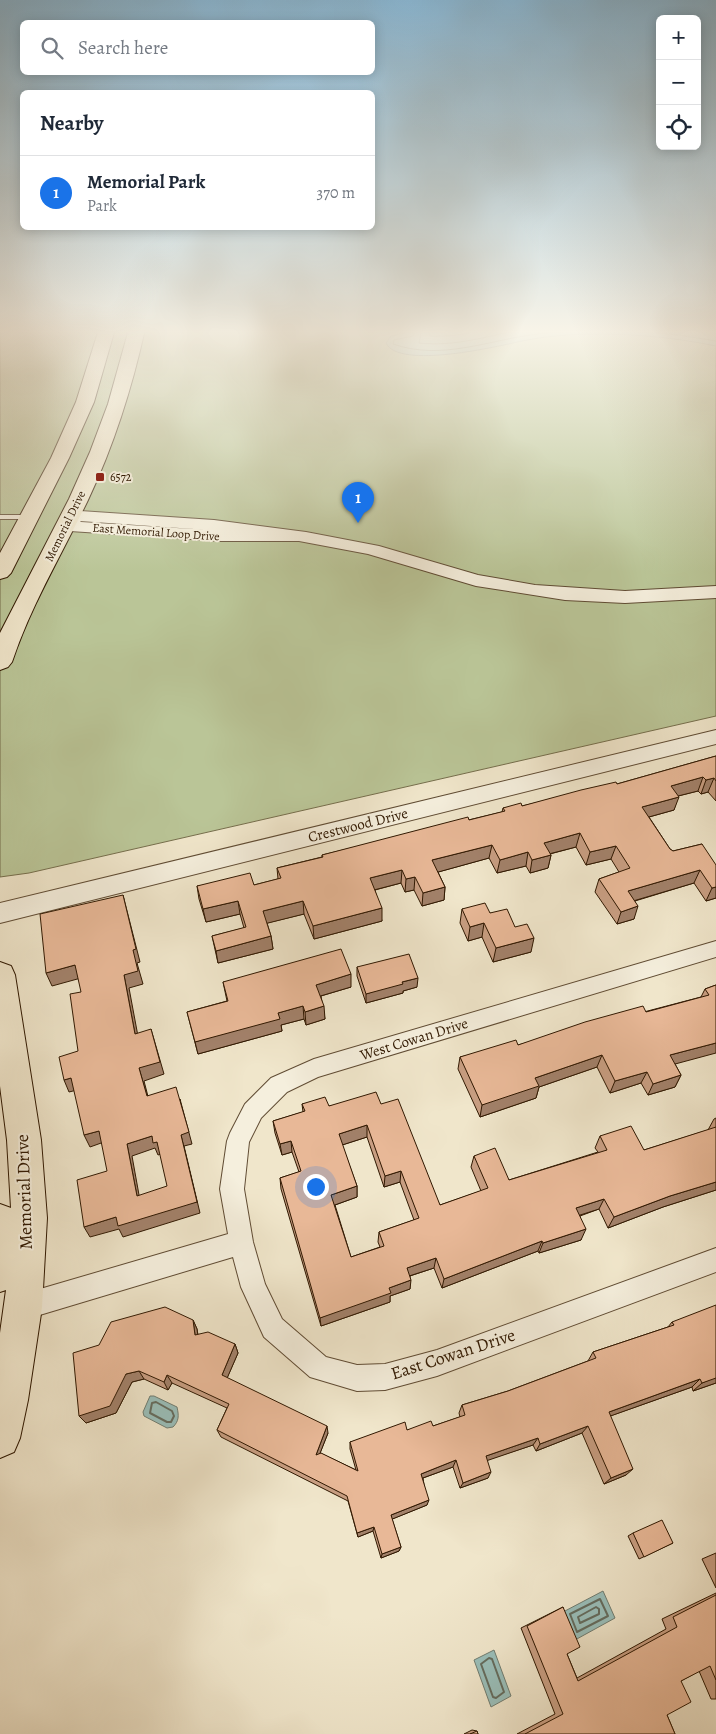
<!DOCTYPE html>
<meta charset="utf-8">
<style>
:root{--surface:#fff;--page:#f6f6f7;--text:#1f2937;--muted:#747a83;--line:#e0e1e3;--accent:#1a73e8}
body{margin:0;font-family:Alegreya,serif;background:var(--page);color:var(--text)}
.controls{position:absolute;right:15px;top:15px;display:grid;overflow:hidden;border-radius:8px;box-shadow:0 2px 12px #0003}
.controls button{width:45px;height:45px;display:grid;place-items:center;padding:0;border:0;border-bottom:1px solid var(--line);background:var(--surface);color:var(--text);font:25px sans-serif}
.you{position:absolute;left:315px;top:1186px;width:18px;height:18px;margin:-12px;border:4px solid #fff;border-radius:50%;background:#1a73e8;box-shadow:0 0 0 8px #1a73e833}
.badge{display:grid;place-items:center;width:32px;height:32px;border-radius:50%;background:var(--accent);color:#fff;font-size:16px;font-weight:700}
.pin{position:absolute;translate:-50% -41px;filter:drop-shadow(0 1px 2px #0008)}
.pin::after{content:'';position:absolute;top:26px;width:18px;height:15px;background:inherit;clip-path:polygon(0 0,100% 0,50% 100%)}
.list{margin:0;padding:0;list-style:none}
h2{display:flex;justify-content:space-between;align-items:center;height:65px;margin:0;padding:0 20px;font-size:21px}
h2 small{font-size:16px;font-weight:400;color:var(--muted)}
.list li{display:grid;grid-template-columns:32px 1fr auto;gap:15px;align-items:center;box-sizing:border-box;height:75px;padding:0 20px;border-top:1px solid var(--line)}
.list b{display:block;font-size:19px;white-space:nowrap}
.list p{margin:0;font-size:16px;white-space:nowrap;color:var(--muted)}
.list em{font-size:16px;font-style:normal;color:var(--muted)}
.icon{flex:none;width:28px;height:28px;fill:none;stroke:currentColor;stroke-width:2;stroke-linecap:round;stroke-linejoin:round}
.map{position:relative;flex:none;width:716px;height:1734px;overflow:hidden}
.search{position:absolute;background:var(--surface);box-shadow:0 2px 12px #0003;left:20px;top:20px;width:355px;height:55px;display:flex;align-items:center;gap:12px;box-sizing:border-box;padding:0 18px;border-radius:8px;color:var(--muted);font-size:19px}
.panel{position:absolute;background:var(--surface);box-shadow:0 2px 12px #0003;left:20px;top:90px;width:355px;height:140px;border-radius:8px}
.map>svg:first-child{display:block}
.green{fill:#bac597;stroke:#756e4c}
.water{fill:#9abfba;stroke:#707c70}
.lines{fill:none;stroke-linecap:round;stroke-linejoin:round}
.shore-far1{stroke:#656c5e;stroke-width:1}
.shore{stroke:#656c5e;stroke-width:2}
.service-casing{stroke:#604c34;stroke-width:2}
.minor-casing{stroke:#604c34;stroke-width:2}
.tertiary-casing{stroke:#604c34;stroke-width:2}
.primary-casing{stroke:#301801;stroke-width:2}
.service{fill:#f5efdd;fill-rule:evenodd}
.minor{fill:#f5efdd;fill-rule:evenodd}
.tertiary{fill:#f5efdd;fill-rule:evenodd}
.primary{fill:#f0e6cb;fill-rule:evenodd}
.wall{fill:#c89e82;stroke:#301801;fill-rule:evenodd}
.shaded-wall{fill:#a2816a;stroke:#301801}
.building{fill:#e8b897;stroke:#301801;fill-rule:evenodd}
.poi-dot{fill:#8f2418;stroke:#f5efdd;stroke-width:2}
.labels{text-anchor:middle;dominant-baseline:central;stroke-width:4;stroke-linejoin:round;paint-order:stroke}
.far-poi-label{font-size:12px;fill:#301801;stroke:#f5efdd;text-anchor:start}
.far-street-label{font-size:12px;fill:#301801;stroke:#f5efdd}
.street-label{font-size:15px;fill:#301801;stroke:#f5efdd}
.near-street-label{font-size:18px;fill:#301801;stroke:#f5efdd}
</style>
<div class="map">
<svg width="716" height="1734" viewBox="0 0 716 1734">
<rect width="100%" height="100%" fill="#f0e6cb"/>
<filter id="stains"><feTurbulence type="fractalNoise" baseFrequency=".004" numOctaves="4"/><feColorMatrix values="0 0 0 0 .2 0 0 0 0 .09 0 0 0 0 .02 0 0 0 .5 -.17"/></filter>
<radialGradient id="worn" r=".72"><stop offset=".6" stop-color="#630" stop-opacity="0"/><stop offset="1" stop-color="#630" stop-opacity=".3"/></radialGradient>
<polygon class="green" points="0,329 716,329 716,716 29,873 0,877"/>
<g class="water">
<path d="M422,329L716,330V346C668,336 616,332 567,335C552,336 537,338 522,341C499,346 399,370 386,343L391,336Z"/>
<path d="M150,1396H154L177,1407C179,1416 179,1421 173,1427L167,1428L144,1416L143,1412Z"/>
<polygon points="603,1591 615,1618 575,1640 563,1612"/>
<polygon points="494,1650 511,1696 491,1707 474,1660"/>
</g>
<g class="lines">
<g class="shore-far1">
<path d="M416,329L413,336L394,340L393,344C441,361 489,340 537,334C558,331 580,331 602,329"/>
<path d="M422,329L419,343C455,347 488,336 523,329"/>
<path d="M429,329L430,336C449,337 467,334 485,329"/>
<polyline points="612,329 679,335 716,341"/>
</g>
<g class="shore">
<polygon points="156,1402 172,1411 174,1416 171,1422 167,1422 150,1413 152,1403"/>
<polygon points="600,1599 608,1616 577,1632 570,1614"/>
<polygon points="596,1607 599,1609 599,1614 580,1623 578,1617"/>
<polygon points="489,1658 492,1659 504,1692 496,1698 493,1697 481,1664"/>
</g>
<g class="service-casing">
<polygon id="service" points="0,515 30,515 34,517 30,519 0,519"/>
</g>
<g class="minor-casing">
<polygon id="minor" points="716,941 716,957 318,1077 287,1092 261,1118 249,1142 244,1189 253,1242 265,1284 282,1319 326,1357 357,1365 385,1364 437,1350 716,1248 716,1272 437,1376 385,1390 357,1391 310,1377 264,1337 241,1287 233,1257 23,1320 14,1316 10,1307 14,1298 23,1294 228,1234 220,1189 227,1141 230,1133 245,1104 271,1078 314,1059"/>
</g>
<g class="tertiary-casing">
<g id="tertiary">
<path d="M80,511L214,520L306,532L379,546L478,575L535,585L625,591L716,586V598L625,603L565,600L476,586L368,554L299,541H221L70,531L60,519L63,515ZM80,521L208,530L81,522Z"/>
<polygon points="716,730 716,744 0,923 0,903"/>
</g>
</g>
<g class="primary-casing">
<g id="primary">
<polygon points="99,329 115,329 94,402 69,458 11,573 7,577 0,579 0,553 51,458 76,402"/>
<path d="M129,329H145C132,388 114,445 88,500C62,554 31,605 12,662L8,667L0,670V633L69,499L90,452L108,404Z"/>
<polygon points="0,962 11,966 15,975 41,1140 47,1218 42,1307 28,1400 20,1438 14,1452 0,1458 0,1333 6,1290 0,1292 0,1204 11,1208 7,1140 0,1086"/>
</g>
</g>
<use href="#service" class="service"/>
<use href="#minor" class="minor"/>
<use href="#tertiary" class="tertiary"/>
<use href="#primary" class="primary"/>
</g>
<g class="wall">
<polygon points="716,756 716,801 708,792 701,794 698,791 678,796 674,810 649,817 670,849 673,851 702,844 716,898 706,901 694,883 635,901 634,919 617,924 595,892 599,879 619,872 611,859 586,865 576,847 550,854 551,855 548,868 530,873 526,866 497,873 489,858 438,872 445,887 444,900 422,906 414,890 405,892 401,883 375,890 382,921 314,939 304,914 267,923 271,936 273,949 218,963 212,936 244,928 240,914 206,922 199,899 197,886 254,885 278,879 277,868 322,857 322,855 502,812 503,808 522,806 617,784"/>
<polygon points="462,909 490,913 515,927 531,952 493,962 482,937 468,941 460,923"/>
<polygon points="357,967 417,987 403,991 403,993 366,1003 357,976"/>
<polygon points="223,982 351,987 321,996 325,1019 306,1025 304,1019 281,1025 282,1031 198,1054 187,1012 227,1001"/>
<polygon points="716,985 675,1064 681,1075 675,1087 648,1095 641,1083 610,1093 597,1067 539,1087 536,1098 480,1117 458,1069 460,1057 518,1045 701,997 705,989"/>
<path d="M302,1104L329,1106L381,1104L440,1205L481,1191L471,1167L474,1156L509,1180L598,1152L595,1148L600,1136L644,1150L708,1130L714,1119L716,1118V1190L663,1207L608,1228L599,1209L580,1216L581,1240L539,1253L538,1251L442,1288L434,1268L410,1276V1289L390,1296V1302L321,1326L281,1189L280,1178L299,1172L292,1152L282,1155L275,1133L273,1121L303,1112ZM367,1137L384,1187L400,1182L414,1220L379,1232L378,1242L380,1247L351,1257L335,1205L357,1197V1186L342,1145Z"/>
<polygon points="193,1320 197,1329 198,1335 235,1344 238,1353 227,1378 328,1433 320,1453 356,1470 350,1449 350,1442 407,1430 433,1426 460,1417 459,1413 462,1405 508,1391 588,1361 593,1352 668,1327 672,1322 716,1383 693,1391 692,1387 610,1416 626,1475 604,1484 582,1433 536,1451 533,1445 487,1460 488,1478 460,1488 453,1467 423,1478 427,1505 392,1519 401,1547 399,1551 381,1558 373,1531 358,1537 348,1501 221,1437 217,1430 227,1408 172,1383 168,1390 144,1379 132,1382 116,1413 86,1423"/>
<polygon points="633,1533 673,1543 639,1559 628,1536"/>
<polygon points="716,1553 716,1588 702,1559"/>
<polygon points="716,1593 716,1699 711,1699 699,1671 681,1681 667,1715 675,1734 517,1734 555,1714 521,1628 563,1607 567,1654 577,1678 666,1629 662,1619"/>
<polygon points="472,1730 477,1731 478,1734 464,1734"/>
</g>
<g class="shaded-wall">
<polygon points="703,777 698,791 666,799 671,786"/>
<polygon points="714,778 708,792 701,794 706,780"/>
<polygon points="679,797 674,810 638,820 642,807"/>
<polygon points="580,833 576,847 541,856 544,843"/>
<polygon points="492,845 489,858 431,874 432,860"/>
<polygon points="616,846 611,859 586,865 590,852"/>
<polygon points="528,852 526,866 497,873 500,860"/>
<polygon points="551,855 548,868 530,873 532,860"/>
<polygon points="402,870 401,883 370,891 370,878"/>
<polygon points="700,870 694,883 623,904 628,891"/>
<polygon points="415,877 414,890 405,892 406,879"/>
<polygon points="445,887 444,900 422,906 423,893"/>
<polygon points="716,887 716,898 706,901 712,888"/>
<polygon points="123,895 140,962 137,963 143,984 129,988 140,1047 135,1034 124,975 133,950"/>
<polygon points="238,901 240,914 206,922 203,909"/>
<polygon points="303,901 304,914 264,924 263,911"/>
<polygon points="638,906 634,919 617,924 621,912"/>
<polygon points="382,908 382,921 314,939 313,926"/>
<polygon points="484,923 482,937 468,941 470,927"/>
<polygon points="271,936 273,949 218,963 216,951"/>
<polygon points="534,938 531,952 493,962 496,948"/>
<polygon points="75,965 81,978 52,986 46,973"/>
<polygon points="351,974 351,987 317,997 316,985"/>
<polygon points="418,978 417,987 403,991 403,993 366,1003 366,994 402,982"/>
<polygon points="303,1006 304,1019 281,1025 282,1031 198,1054 195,1042 278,1013"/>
<polygon points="324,1006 325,1019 306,1025 305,1012"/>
<polygon points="151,1029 164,1074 144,1081 151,1108 147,1096 139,1068"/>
<polygon points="716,1043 716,1053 664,1067 670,1055"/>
<polygon points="602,1055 597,1067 539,1087 536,1098 480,1117 482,1105 535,1078"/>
<polygon points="647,1072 641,1083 610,1093 615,1081"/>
<polygon points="681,1075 675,1087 648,1095 653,1084"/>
<polygon points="71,1078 77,1090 69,1092 64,1080"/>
<polygon points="180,1099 192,1144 184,1146 200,1213 123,1237 119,1229 90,1237 84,1227 116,1217 197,1202 181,1135"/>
<polygon points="367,1125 367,1137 339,1146 339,1134"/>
<polygon points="99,1131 104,1142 90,1147 84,1135"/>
<polygon points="152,1136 157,1142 161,1154 158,1155 155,1148 132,1156 141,1206 137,1196 127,1144"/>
<polygon points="291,1141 292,1152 282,1155 280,1144"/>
<polygon points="401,1171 400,1182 384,1187 385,1176"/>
<polygon points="716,1182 716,1190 663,1207 608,1228 614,1217 670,1196"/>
<polygon points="357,1186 357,1197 332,1206 331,1195"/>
<polygon points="604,1199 599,1209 571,1218 576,1208"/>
<polygon points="586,1229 581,1240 539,1253 543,1243"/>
<polygon points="542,1241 538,1251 442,1288 444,1279"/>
<polygon points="436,1258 434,1268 406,1277 407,1268"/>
<polygon points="411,1280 410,1289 390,1296 390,1302 321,1326 320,1318 389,1288"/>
<polygon points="193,1320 197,1329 199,1344 195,1335"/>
<polygon points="235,1344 238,1353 225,1383 222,1375"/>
<polygon points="139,1371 144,1379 132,1382 116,1413 86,1423 79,1416 126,1374"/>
<polygon points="167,1375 172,1383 168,1390 164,1382"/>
<polygon points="716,1377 716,1383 693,1391 702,1383"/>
<polygon points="700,1379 692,1387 602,1419 609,1412"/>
<polygon points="327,1426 328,1433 317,1461 316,1455"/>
<polygon points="588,1426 582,1433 536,1451 540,1444"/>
<polygon points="538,1438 533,1445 483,1462 486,1456"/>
<polygon points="456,1460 453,1467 420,1479 421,1474"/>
<polygon points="633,1469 626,1475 604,1484 611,1478"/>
<polygon points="491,1472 488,1478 460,1488 463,1483"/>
<polygon points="429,1500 427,1505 390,1520 391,1515"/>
<polygon points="374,1527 373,1531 358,1537 357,1533"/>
<polygon points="401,1547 399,1551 381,1558 382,1554"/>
</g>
<g class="building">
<polygon points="716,756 716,781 714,778 706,780 703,777 671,786 679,797 642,807 670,849 673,851 702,844 716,865 716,887 712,888 700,870 628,891 638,906 621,912 599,879 630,868 616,846 590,852 580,833 544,843 551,855 532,860 528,852 500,860 492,845 432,860 445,887 423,893 415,877 406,879 402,870 370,878 382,908 313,926 303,901 263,911 271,936 216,951 212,936 246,927 238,901 203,909 197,886 250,873 254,885 281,878 277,868 323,857 322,855 468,817 469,820 505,811 503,808 521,803 522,806 581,790 616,782 617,784"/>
<path d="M123,895L136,949L133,950L138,971L124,975L135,1034L151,1029L160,1062L139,1068L147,1096L176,1087L189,1132L181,1135L197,1202L118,1226L116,1217L84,1227L77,1180L107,1171L99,1131L84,1135L71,1078L64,1080L59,1057L78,1051L70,994L81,992L75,965L46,973L40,914ZM152,1136L153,1143L157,1142L167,1186L137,1196L127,1144Z"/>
<polygon points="485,903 490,913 507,909 515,927 527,924 534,938 496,948 484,923 470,927 462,909"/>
<polygon points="341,949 351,974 316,985 324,1006 305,1012 303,1006 278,1013 280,1019 195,1042 187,1012 228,1001 223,982"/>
<polygon points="409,954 418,978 402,982 403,984 366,994 357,967"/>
<polygon points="716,985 716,1043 670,1055 681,1075 653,1084 647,1072 615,1081 602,1055 535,1078 539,1086 482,1105 460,1057 516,1040 518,1045 585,1022 643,1006 646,1012 709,995 705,989"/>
<path d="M376,1092L381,1104L398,1099L440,1205L488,1188L474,1156L495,1148L509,1180L607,1150L600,1136L631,1126L644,1150L716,1127V1182L670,1196L614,1217L604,1199L576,1208L586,1229L543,1243L542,1241L444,1279L436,1258L407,1268L411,1280L389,1288L391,1293L320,1318L280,1178L301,1171L291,1141L280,1144L273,1121L305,1111L302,1104L325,1097L329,1106ZM367,1125L385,1176L401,1171L419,1218L379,1232L384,1246L351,1257L331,1195L357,1186L339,1134Z"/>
<polygon points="716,1305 716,1378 702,1383 700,1379 609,1412 633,1469 611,1478 588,1426 540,1444 538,1438 486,1456 491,1472 463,1483 456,1460 421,1474 429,1500 391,1515 401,1547 382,1554 374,1527 357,1533 347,1496 217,1430 229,1404 167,1375 164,1382 139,1371 126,1374 110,1406 79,1416 73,1353 99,1345 111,1322 165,1307 193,1320 195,1335 208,1332 235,1344 222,1375 327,1426 316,1455 321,1453 358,1471 350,1442 405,1422 407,1430 431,1421 433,1426 465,1415 462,1405 508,1391 596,1358 593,1352 674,1325 672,1322"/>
<polygon points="662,1520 673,1543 644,1557 633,1533"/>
<polygon points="716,1595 716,1680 710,1666 681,1681 691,1702 667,1715 675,1734 525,1734 563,1714 527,1626 563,1607 580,1647 567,1654 578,1681 677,1627 673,1617"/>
<polygon points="477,1731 478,1734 470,1734"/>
</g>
<linearGradient id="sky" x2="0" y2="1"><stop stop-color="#89b8d6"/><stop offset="0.58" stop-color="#f8f4e8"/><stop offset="1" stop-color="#f8f4e8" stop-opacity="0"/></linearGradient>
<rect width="716" height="572" fill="url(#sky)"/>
<rect class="poi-dot" x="95" y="472" width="10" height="10" rx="2.5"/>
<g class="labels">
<g class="far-poi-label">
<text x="110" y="477">6572</text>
</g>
<g class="far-street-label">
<text transform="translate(65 526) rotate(-64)">Memorial Drive</text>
<text transform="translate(156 532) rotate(4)">East Memorial Loop Drive</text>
</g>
<g class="street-label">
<text transform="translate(358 825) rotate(-14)">Crestwood Drive</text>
<text transform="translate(414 1039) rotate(-17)">West Cowan Drive</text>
</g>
<g class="near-street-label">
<text transform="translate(24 1192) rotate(-92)">Memorial Drive</text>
<text transform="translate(453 1354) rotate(-18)">East Cowan Drive</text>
</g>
</g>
<rect width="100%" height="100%" filter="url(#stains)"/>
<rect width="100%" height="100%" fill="url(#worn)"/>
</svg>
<div class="controls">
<button>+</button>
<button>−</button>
<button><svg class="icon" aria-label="locate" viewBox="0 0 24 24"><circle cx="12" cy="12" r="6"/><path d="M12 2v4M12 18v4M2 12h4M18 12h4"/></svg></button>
</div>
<div class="you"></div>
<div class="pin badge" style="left:358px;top:523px">1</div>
<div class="search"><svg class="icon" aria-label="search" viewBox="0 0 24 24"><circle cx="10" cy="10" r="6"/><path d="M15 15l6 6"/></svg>Search here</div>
<section class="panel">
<h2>Nearby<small></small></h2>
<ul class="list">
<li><span class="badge">1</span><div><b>Memorial Park</b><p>Park</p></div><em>370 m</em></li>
</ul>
</section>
</div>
